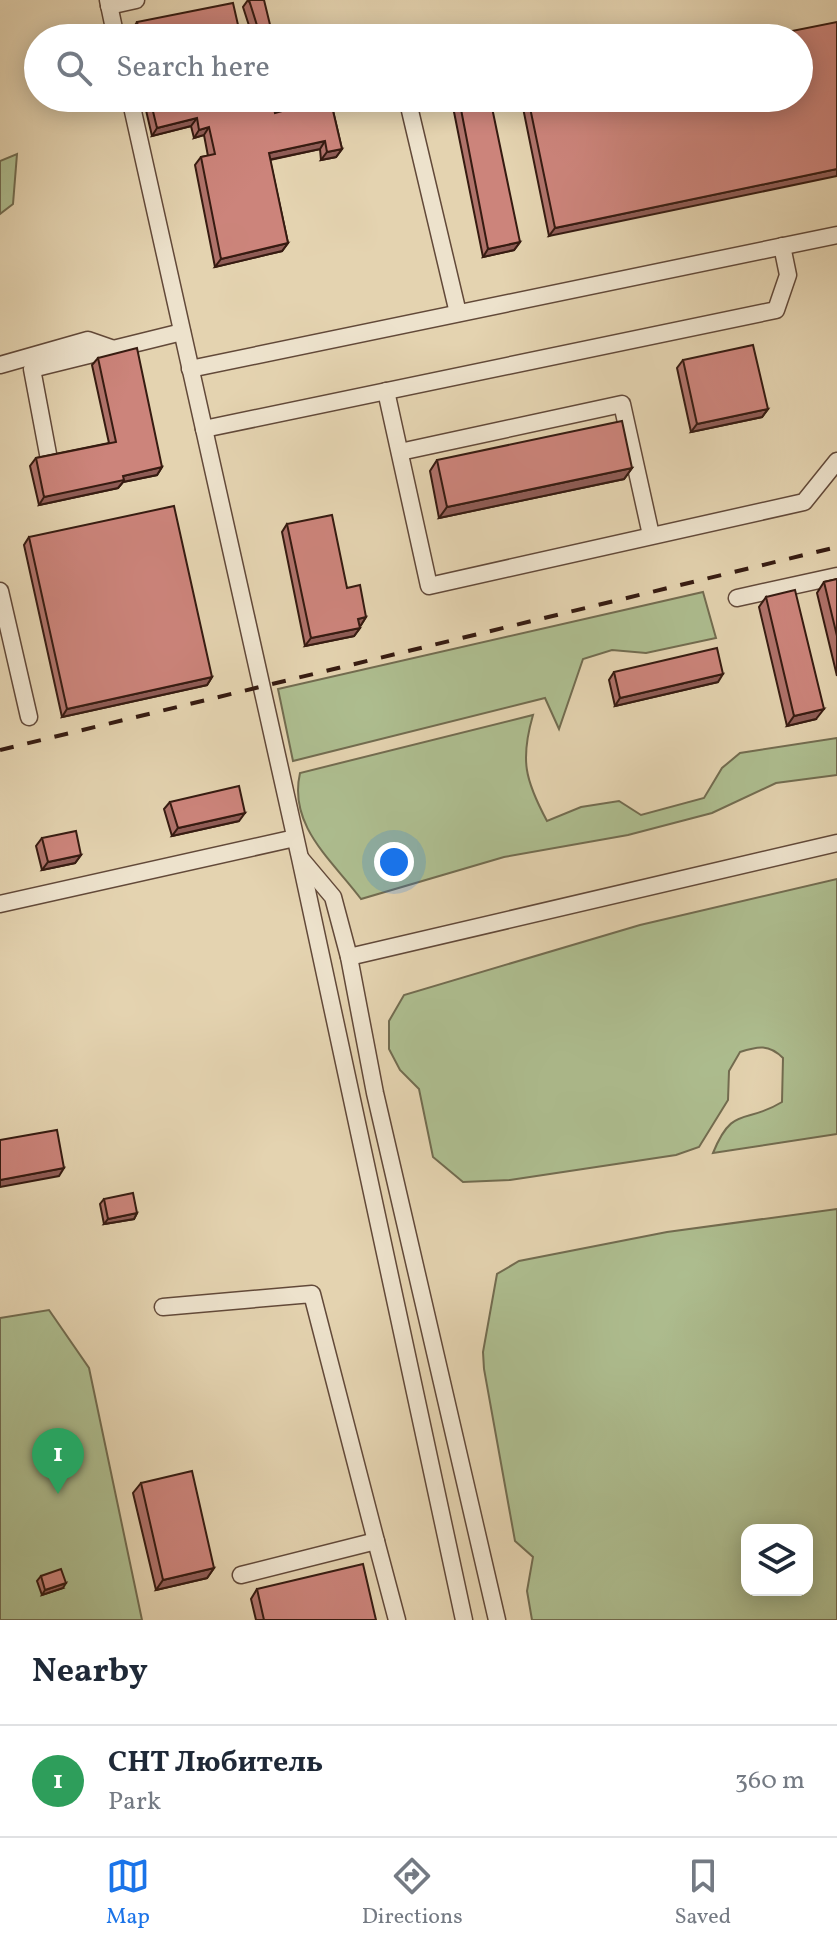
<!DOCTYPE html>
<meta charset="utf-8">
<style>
:root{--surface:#fff;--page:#f6f6f7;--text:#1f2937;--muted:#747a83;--line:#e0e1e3;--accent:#1a73e8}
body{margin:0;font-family:Vollkorn,serif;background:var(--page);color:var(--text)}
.controls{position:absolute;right:24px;bottom:24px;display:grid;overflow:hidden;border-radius:16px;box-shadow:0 4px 20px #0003}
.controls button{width:72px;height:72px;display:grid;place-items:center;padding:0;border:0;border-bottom:2px solid var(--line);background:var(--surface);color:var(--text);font:40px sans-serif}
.you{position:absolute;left:394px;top:862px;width:28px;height:28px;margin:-20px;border:6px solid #fff;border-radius:50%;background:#1a73e8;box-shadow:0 0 0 12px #1a73e833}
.badge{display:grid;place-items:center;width:52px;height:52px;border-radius:50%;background:var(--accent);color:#fff;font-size:26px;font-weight:700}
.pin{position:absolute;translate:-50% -66px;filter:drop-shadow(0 2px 4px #0008)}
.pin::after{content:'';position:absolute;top:42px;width:28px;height:24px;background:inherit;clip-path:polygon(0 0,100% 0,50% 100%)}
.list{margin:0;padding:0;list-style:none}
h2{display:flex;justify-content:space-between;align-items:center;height:104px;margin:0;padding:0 32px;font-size:34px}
h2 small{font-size:26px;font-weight:400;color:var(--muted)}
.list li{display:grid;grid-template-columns:52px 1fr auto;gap:24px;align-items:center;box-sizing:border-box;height:112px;padding:0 32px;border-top:2px solid var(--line)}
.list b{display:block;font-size:30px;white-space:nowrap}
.list p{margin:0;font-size:26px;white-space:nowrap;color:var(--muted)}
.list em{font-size:26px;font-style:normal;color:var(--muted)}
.icon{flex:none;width:44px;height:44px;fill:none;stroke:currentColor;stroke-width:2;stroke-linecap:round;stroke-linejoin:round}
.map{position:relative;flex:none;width:837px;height:1620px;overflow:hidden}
.search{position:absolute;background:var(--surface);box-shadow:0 4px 20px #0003;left:24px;right:24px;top:24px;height:88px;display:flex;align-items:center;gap:20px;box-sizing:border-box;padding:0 28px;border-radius:44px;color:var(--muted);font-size:30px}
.sheet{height:216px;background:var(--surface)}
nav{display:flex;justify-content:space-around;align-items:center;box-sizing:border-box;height:112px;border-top:2px solid var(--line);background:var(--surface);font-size:22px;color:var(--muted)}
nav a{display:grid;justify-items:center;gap:4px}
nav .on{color:var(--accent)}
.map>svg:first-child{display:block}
.green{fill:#aebe90;stroke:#726c50;stroke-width:2;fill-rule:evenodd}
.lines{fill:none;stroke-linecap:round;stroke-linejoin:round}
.minor-casing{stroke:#624939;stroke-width:19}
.minor{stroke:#ede2cc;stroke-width:16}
.rail{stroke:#361b11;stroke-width:4;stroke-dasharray:14 14;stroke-linecap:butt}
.wall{fill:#af726a;stroke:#361b11;stroke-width:2}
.shaded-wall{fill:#8f5c56;stroke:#361b11;stroke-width:2}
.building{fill:#cc847b;stroke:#361b11;stroke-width:2}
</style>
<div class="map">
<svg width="837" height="1620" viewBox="0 0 837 1620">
<rect width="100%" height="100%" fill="#e4d3b0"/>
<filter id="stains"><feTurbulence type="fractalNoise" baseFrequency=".0025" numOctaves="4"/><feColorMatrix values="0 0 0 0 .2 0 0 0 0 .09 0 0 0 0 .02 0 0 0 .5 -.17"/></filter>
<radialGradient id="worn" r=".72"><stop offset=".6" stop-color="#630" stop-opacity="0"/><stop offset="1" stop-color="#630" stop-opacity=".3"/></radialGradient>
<g class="green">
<polygon points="17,154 13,204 0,214 0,161"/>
<polygon points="703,592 716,638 646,653 612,650 583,659 559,729 545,698 293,761 278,689"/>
<path d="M533,715C520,760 525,780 547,821L581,807L619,801L641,815L704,798L722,768L740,753L837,738V775L776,783L712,813L628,835L504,857L361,899C332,860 288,826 300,773Z"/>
<path d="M837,879V1134L713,1153C733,1104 745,1125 782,1102L783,1058C769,1044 758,1046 740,1052L729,1071L728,1100L699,1147L676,1155L510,1180L463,1182L433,1157L419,1089L400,1070L389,1049V1021L404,995L640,925Z"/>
<path d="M837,1209V1620H532L527,1591L533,1557L515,1541L484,1369L483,1352L497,1274L519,1261L667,1232ZM747,1530H807V1590H747Z"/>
<polygon points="49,1310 89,1368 142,1620 0,1620 0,1318"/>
</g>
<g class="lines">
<g class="minor-casing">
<g id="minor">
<polyline points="108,0 116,38"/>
<polyline points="109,6 136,0"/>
<polyline points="682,38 686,37"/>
<polyline points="130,98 300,858 464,1620"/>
<polyline points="407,98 458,313"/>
<polyline points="0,365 88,340 111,348"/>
<polyline points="190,369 837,235"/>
<polyline points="386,391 429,586 804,502 837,461"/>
<polyline points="204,429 776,310 788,275 782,246"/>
<polyline points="400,452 622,404 651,535"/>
<polyline points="48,454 32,369 182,332"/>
<polyline points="0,591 29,717"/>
<polyline points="737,598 837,576"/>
<polyline points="301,859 333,897 349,957 375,1093 497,1620"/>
<polyline points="0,904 295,838"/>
<polyline points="349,957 837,843"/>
<polyline points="163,1307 312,1294 376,1541"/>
<polyline points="241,1575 376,1541 397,1620"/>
</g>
</g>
<use href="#minor" class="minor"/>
<polyline class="rail" points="0,750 837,547"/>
</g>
<g class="wall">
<polygon points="248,0 272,38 253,38 243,7"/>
<polygon points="137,22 241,38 134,38 132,30"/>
<polygon points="295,98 330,98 342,149 336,157 321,160 320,149 270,160 288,243 282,251 215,267 195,165 201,157 208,156 204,135 194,138 191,126 152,136 145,106 150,99 275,113 297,107"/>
<polygon points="521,98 799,98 549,236"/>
<polygon points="459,99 520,242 514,250 483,257 453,107"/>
<polygon points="98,358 162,467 157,475 123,482 118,488 39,505 30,466 36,458 109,443 92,365"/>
<polygon points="683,360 768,409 762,417 691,432 677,368"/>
<polygon points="437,460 632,468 624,479 439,518 430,471"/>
<polygon points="287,524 347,588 366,617 361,625 359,625 360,628 354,636 305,646 282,532"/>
<polygon points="29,537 212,677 207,685 62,717 24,545"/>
<polygon points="837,579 837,676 817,593 824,582"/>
<polygon points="766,597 816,719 787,726 759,607"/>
<polygon points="614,672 718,682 615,706 609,680"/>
<polygon points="170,802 239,821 172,836 164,809"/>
<polygon points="42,838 81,855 75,863 42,870 36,846"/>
<polygon points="104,1199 137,1213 134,1219 104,1224 100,1204"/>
<polygon points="141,1483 214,1568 207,1578 156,1590 133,1493"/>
<polygon points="41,1576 63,1588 42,1595 37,1581"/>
<polygon points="257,1589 376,1620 256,1620 251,1599"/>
</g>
<g class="shaded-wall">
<polygon points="197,118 191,126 152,136 157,128"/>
<polygon points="209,127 204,135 194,138 199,130"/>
<polygon points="325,141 320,149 263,161 269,153"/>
<polygon points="342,149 336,157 321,160 327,152"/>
<polygon points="837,169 837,176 549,236 555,228"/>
<polygon points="520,242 514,250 483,257 488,249"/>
<polygon points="288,243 282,251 215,267 221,259"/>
<polygon points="768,409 762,417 691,432 697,424"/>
<polygon points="162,467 157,475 123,482 118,488 39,505 44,497 123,476"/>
<polygon points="632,468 624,479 439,518 447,507"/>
<polygon points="366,617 361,625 352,627 358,619"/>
<polygon points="360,628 354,636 305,646 311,638"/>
<polygon points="723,674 718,682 615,706 620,698"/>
<polygon points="212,677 207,685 62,717 67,709"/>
<polygon points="824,709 816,719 787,726 794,716"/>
<polygon points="245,813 239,821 172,836 178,828"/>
<polygon points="81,855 75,863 42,870 48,862"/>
<polygon points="64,1168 59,1176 0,1187 0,1180"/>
<polygon points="137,1213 134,1219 104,1224 108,1219"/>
<polygon points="214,1568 207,1578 156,1590 163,1580"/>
<polygon points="66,1583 63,1588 42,1595 45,1590"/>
</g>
<g class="building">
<polygon points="249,0 264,0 273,37 261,38"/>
<polygon points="233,3 241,38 141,38 137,22"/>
<polygon points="837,22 837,169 555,228 528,98 799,98 799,38 757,38"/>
<polygon points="153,98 271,98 275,113 304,105 302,98 330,98 342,149 327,152 325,141 269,153 288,243 221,259 201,157 215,154 209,127 199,130 197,118 157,128 150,99"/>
<polygon points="466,98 490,98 520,242 488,249 459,99"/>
<polygon points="753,345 768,409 697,424 683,360"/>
<polygon points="137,348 162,467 123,476 124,480 44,497 36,458 116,442 98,358"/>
<polygon points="622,421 632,468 447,507 437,460"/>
<polygon points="174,506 212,677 67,709 29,537"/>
<polygon points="332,515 347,588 360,585 366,617 358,619 360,628 311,638 287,524"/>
<polygon points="837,579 837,636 824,582"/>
<polygon points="795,590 824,709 794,716 766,597"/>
<polygon points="717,648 723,674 620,698 614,672"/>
<polygon points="239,786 245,813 178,828 170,802"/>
<polygon points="76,831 81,855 48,862 42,838"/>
<polygon points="57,1130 64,1168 0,1180 0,1140"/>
<polygon points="133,1193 137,1213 108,1219 104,1199"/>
<polygon points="192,1471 214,1568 163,1580 141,1483"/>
<polygon points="363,1564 376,1620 264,1620 257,1589"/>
<polygon points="61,1569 66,1583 45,1590 41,1576"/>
</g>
<rect width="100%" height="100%" filter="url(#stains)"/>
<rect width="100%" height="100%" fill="url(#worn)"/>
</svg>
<div class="controls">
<button><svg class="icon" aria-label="layers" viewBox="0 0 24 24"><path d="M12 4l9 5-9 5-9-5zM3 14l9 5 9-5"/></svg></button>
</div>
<div class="you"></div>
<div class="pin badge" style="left:58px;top:1494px;background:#2e9e5b">1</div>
<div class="search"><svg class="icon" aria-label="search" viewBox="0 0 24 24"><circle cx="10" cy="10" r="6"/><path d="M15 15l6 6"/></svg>Search here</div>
</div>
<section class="sheet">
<h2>Nearby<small></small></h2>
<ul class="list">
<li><span class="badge" style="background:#2e9e5b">1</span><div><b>СНТ Любитель</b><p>Park</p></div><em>360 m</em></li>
</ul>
</section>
<nav>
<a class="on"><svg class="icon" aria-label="map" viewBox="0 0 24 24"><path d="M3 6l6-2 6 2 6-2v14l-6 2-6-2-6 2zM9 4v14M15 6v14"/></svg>Map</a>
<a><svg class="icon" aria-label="directions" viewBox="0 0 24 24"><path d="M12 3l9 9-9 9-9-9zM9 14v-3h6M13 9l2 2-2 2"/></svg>Directions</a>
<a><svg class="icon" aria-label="saved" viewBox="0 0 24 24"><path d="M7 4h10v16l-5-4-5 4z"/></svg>Saved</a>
</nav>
